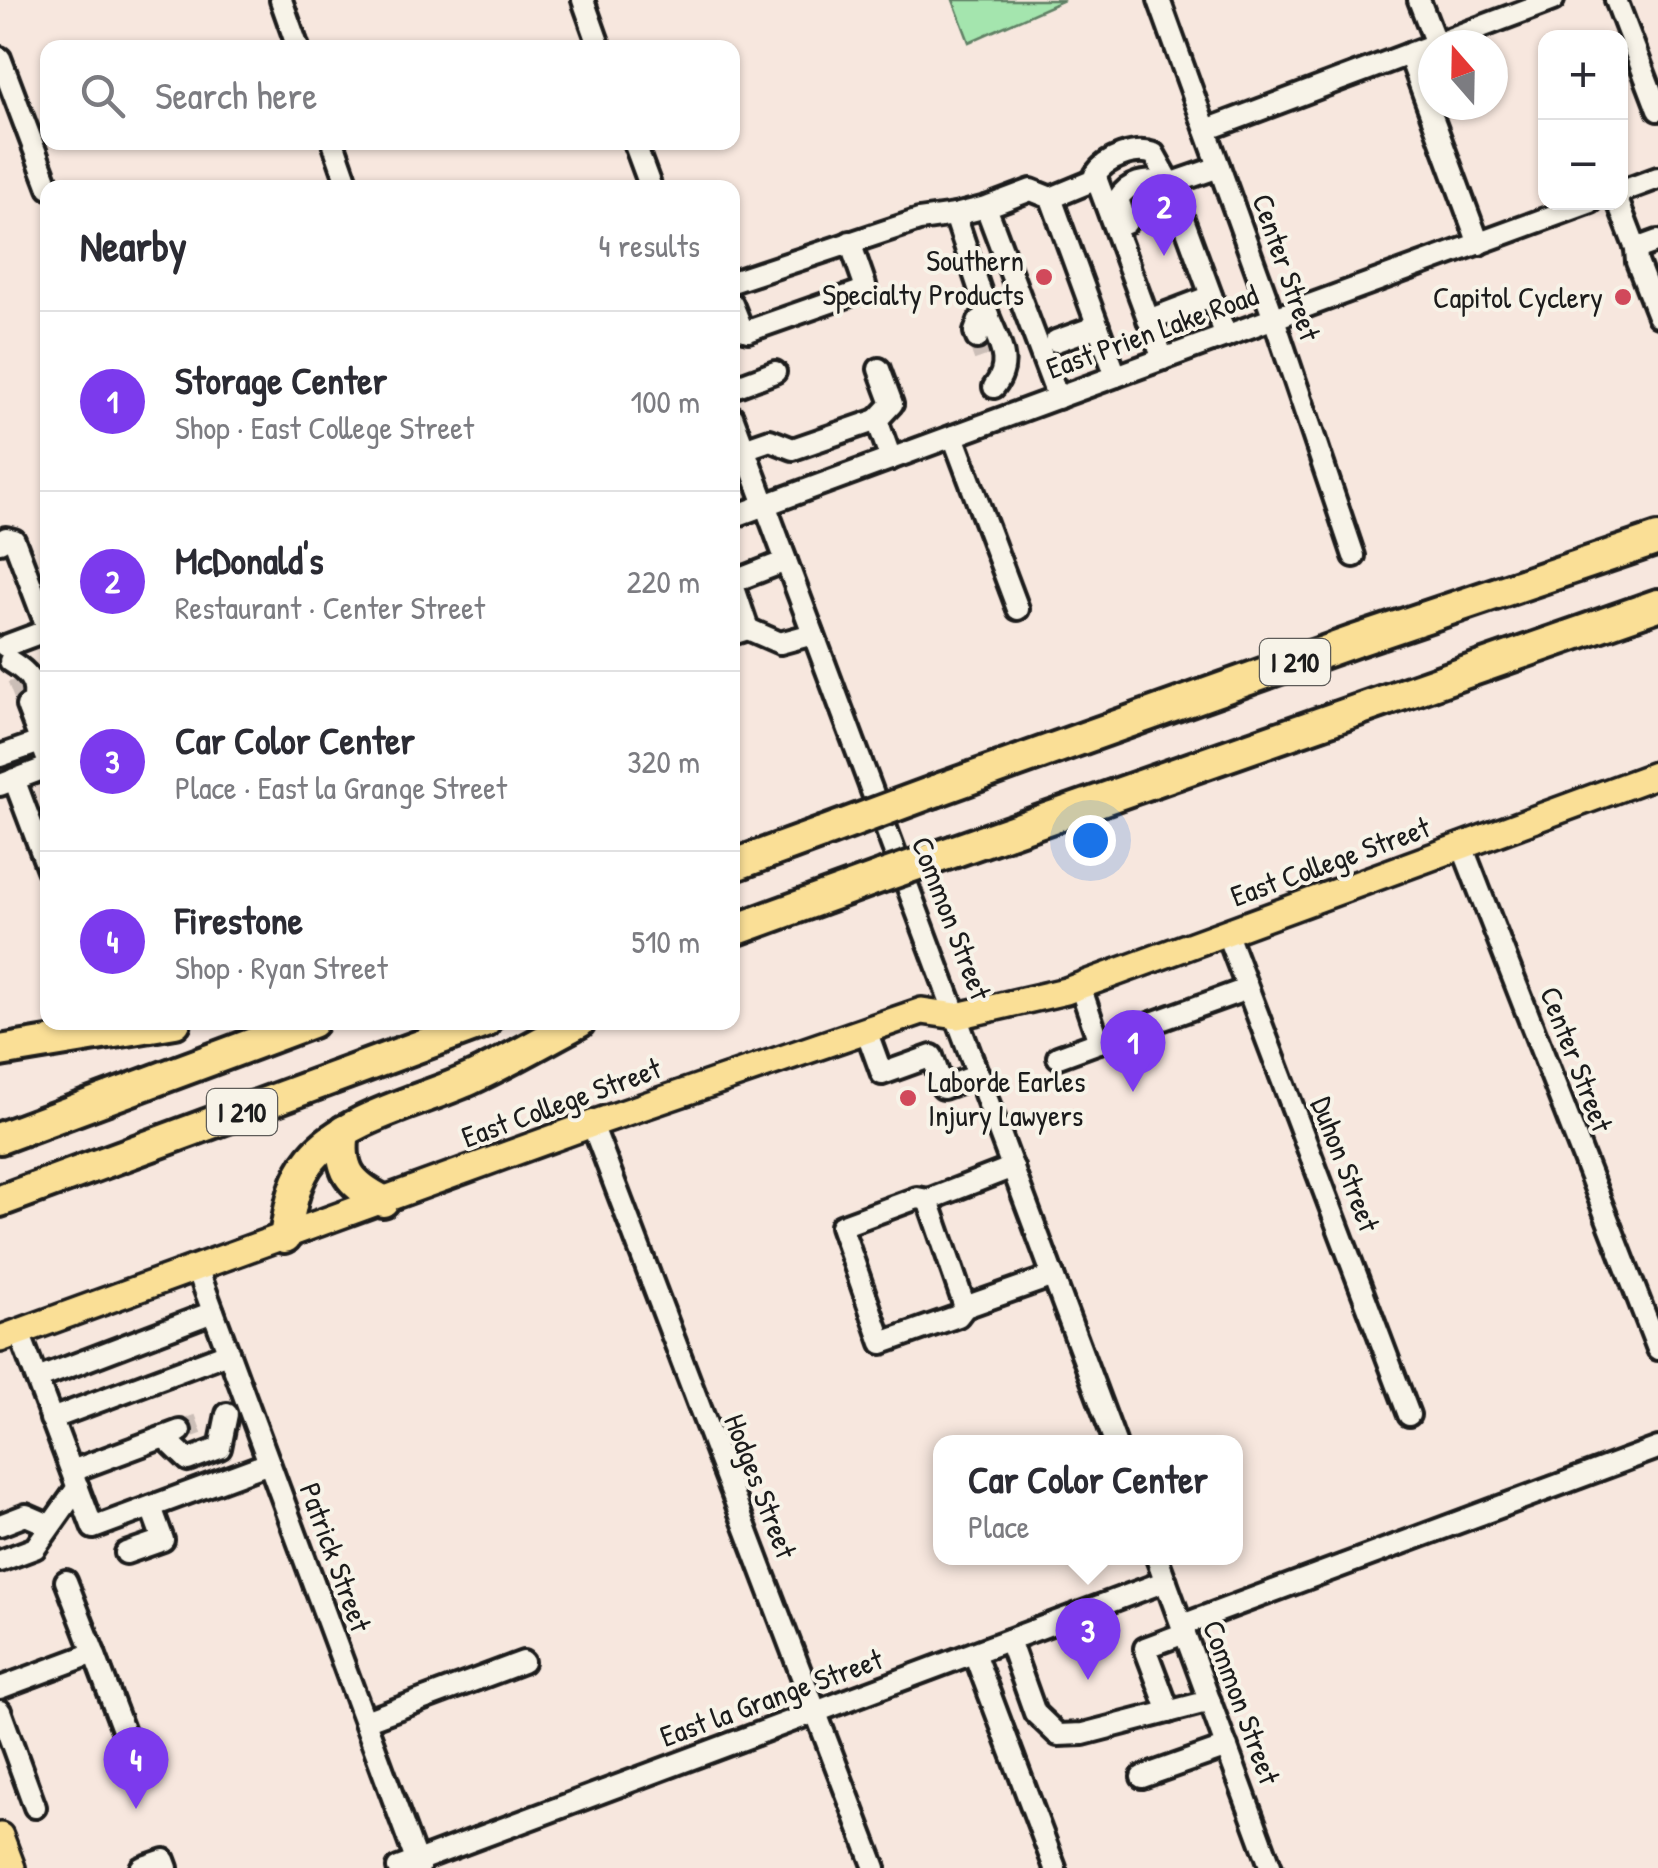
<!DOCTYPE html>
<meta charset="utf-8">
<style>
:root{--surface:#fff;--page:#f2f2f3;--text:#2b2b33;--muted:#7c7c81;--line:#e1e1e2;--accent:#7c3aed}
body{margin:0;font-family:"Patrick Hand",sans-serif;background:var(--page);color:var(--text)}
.controls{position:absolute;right:30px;top:30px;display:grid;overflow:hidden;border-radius:20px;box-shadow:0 2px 8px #0004}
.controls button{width:90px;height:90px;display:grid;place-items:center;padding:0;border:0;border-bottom:2px solid var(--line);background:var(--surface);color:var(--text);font:50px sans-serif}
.compass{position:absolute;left:1418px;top:30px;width:90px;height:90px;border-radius:50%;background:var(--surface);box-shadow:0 2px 8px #0004;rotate:340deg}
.you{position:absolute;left:1090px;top:840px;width:35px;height:35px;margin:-25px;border:8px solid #fff;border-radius:50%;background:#1a73e8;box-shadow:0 0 0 15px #1a73e833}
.badge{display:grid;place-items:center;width:65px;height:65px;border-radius:50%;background:var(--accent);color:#fff;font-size:32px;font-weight:700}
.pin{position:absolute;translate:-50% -82px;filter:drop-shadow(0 2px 5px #0008)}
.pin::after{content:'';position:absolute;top:52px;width:35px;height:30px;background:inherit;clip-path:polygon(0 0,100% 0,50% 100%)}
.popup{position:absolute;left:933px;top:1435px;width:310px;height:130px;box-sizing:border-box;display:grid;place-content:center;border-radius:20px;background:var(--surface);filter:drop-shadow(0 2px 8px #0005);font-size:32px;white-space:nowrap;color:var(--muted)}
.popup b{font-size:38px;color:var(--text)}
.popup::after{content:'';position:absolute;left:50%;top:100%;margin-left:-20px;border:20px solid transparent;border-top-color:var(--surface)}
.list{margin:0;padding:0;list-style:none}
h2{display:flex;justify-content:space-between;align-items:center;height:130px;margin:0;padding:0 40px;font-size:42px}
h2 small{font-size:32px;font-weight:400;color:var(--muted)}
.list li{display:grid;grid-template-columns:65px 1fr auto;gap:30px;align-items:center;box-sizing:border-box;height:180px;padding:0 40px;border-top:2px solid var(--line)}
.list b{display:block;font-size:38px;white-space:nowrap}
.list p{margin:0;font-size:32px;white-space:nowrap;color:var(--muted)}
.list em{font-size:32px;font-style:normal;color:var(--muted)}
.icon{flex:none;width:55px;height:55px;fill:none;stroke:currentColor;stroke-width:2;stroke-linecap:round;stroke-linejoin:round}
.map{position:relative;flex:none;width:1658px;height:1868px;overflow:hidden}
.search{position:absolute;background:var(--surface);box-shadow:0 2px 8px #0004;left:40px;top:40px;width:700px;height:110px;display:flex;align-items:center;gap:25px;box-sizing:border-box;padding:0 35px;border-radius:20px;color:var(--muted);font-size:38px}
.panel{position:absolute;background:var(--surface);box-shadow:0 2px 8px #0004;left:40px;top:180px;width:700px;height:850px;border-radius:20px}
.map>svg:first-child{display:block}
.green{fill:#a4e5ae;stroke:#608065;stroke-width:2.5}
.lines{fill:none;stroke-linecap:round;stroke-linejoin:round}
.minor-tunnel{stroke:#cbbeb7;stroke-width:20;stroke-dasharray:20 10;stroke-linecap:butt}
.minor-casing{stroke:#1c1c1c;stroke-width:28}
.major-casing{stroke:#1c1c1c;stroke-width:32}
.highway-casing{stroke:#1c1c1c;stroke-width:38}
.minor{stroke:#f7f3e8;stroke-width:20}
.major{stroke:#fadf96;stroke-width:25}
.highway{stroke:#fadf96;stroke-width:30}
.highway-bridge-casing{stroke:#1c1c1c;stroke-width:38;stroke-linecap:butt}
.highway-bridge{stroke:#fadf96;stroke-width:30}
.poi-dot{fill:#d1495b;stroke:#f7f3e8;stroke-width:4}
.labels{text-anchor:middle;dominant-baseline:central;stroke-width:8;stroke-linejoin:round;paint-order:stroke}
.shield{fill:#f7f3e8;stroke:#5e5c59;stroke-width:2.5}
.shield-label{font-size:28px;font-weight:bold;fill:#1c1c1c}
.poi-label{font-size:30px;fill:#1c1c1c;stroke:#f7f3e8;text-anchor:end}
.street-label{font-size:30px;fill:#1c1c1c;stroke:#f7f3e8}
</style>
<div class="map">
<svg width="1658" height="1868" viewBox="0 0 1658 1868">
<rect width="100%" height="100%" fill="#f7e7de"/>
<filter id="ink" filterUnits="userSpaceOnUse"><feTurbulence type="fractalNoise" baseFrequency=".01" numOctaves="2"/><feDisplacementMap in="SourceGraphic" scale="20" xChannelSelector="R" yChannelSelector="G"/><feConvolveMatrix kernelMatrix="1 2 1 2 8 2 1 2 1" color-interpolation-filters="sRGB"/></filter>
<g filter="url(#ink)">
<polygon class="green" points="953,0 1064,0 969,42"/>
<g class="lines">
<g class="minor-tunnel">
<polyline points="977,338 987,366"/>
<polyline points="17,679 25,700"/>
<polyline points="180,1431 208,1421"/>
</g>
<g class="minor-casing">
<g id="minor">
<polyline points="281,0 298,48"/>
<polyline points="583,0 600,48"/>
<polyline points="1159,0 1274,319 1354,556"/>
<polyline points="1419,0 1436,44"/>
<polyline points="1616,0 1658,110"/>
<polyline points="1409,54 1479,244"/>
<polyline points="0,58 49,188"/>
<polyline points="1206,130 1553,0"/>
<polyline points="333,142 349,188"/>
<polyline points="634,142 651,188"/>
<polyline points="1170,184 1219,167"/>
<polyline points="1620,192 1658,178"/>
<polyline points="1051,198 1116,376"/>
<polyline points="1618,202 1636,249 1658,241"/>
<polyline points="955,215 988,315 979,321 975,332 977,338"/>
<path d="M1126,223L1118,199C1131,179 1147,181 1169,181"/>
<polyline points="1636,249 1637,262 1658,316"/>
<polyline points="732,282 919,220 955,215 986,207"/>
<polyline points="732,304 742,329 748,331 859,292 865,285 850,242"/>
<path d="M988,315C998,342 1014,362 994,387"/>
<polyline points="1148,320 1211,296"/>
<polyline points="1056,341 1098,326"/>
<path d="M1163,359L1095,175C1106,158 1135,147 1154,154L1169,181L1226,336"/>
<polyline points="732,388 775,372"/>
<polyline points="1058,398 986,207 1031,190 1051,198 1097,179"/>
<polyline points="732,416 1115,1442"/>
<polyline points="877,420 892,404 879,369"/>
<polyline points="953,436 1018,609"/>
<polyline points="744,449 770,440 793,449 877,420 891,459"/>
<polyline points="732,517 1591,202"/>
<polyline points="0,542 6,538 14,540 48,630"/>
<polyline points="732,582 748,629 732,634"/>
<polyline points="732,582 786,561"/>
<polyline points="748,629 780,643 813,634"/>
<polyline points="5,646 48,630"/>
<path d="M10,661C36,677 38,687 31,715"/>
<polyline points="27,706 48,761"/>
<polyline points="0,756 40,742"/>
<polyline points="14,779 48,869"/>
<polyline points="0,785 48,767"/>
<polyline points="1462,846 1658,1349"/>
<polyline points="1227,934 1409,1415"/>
<polyline points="1080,986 1099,1042 1247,989"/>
<polyline points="866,1030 882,1074 932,1056 943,1088 979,1075"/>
<polyline points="1058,1057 1099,1042"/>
<polyline points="592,1124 875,1868"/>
<polyline points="928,1200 917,1198 841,1226 882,1343 958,1316 965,1307 1053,1276"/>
<polyline points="197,1268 419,1868"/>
<polyline points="965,1307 928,1200 1013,1167"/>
<polyline points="19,1332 93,1528 269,1463"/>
<polyline points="37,1379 213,1312"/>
<polyline points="51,1419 228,1353"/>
<polyline points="164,1437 188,1460 220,1448 227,1414"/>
<polyline points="72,1471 180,1431"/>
<polyline points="0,1525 26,1515 49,1525"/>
<polyline points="126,1553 163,1540 151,1507"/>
<polyline points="1157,1558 1271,1868"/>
<polyline points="0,1561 35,1548 78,1487"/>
<polyline points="1182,1625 1658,1448"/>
<polyline points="1009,1640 1035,1713 1058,1735 1083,1734 1210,1701"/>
<polyline points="94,1653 128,1743"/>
<polyline points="974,1653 1055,1868"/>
<polyline points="0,1688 94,1653 66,1581"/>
<polyline points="0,1711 35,1807"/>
<polyline points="1169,1712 1145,1648 1185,1633"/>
<polyline points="365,1721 523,1662"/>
<polyline points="1142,1777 1227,1747"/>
<polyline points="141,1868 164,1860 167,1868"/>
<polyline points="398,1868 1166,1581"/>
</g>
</g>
<g class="major-casing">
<g id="major">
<polyline points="0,1339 592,1124 922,1011 957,1016 1066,991 1658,774"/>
<polyline points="0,1836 12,1868"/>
</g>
</g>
<g class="highway-casing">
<g id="highway">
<polyline points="935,791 1355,641 1658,539"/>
<polyline points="955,851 1658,605"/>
<polyline points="732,866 822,833"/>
<polyline points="732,931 883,876"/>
<polyline points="0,1051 175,1022"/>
<path d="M344,1131C338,1170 350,1184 383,1201"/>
<polyline points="0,1138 312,1022"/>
<polyline points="0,1201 485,1022"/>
<path d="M285,1237C290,1209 293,1181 312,1158C346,1117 422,1101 470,1079C507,1062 543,1041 579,1022"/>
</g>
</g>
<use href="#minor" class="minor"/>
<use href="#major" class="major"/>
<use href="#highway" class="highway"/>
<g class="highway-bridge-casing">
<g id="highway-bridge">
<polyline points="822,833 935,791"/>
<polyline points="883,876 955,851"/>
</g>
</g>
<use href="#highway-bridge" class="highway-bridge"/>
</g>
</g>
<g class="poi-dot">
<circle cx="1044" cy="277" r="10"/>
<circle cx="1623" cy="297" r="10"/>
<circle cx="908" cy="1098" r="10"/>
</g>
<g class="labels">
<g class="shield">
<rect x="1260" y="639" width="70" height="46" rx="8"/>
<rect x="207" y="1089" width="70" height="46" rx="8"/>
</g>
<g class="shield-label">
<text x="1295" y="662">I 210</text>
<text x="242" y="1112">I 210</text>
</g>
<g class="poi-label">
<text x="1024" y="260">Southern<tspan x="1024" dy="34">Specialty Products</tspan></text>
<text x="1603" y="297">Capitol Cyclery</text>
<text x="928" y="1081" text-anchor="start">Laborde Earles<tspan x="928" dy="34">Injury Lawyers</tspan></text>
</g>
<g class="street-label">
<text transform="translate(1287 267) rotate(71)">Center Street</text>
<text transform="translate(1152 331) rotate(-20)">East Prien Lake Road</text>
<text transform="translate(1330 861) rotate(-20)">East College Street</text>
<text transform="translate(952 918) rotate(69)">Common Street</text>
<text transform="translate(1577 1059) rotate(69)">Center Street</text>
<text transform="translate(561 1102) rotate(-20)">East College Street</text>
<text transform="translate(1346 1164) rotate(69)">Duhon Street</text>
<text transform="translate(761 1486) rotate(69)">Hodges Street</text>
<text transform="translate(336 1557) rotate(70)">Patrick Street</text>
<text transform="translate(771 1697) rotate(-20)">East la Grange Street</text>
<text transform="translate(1242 1702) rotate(70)">Common Street</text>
</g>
</g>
</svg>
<div class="controls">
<button>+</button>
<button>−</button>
</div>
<svg class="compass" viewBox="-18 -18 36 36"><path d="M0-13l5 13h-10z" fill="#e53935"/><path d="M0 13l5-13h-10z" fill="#7c7c81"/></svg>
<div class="you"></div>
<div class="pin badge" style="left:1133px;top:1092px">1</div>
<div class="pin badge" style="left:1164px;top:256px">2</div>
<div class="pin badge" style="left:1088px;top:1680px">3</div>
<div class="popup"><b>Car Color Center</b>Place</div>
<div class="pin badge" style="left:136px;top:1809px">4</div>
<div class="search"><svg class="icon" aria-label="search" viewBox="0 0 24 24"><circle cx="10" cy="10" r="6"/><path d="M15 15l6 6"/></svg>Search here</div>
<section class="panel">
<h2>Nearby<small>4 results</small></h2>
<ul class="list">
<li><span class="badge">1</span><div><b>Storage Center</b><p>Shop · East College Street</p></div><em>100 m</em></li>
<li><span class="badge">2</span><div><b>McDonald's</b><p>Restaurant · Center Street</p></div><em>220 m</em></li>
<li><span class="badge">3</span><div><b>Car Color Center</b><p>Place · East la Grange Street</p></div><em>320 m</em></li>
<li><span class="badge">4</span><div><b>Firestone</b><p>Shop · Ryan Street</p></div><em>510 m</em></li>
</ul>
</section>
</div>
